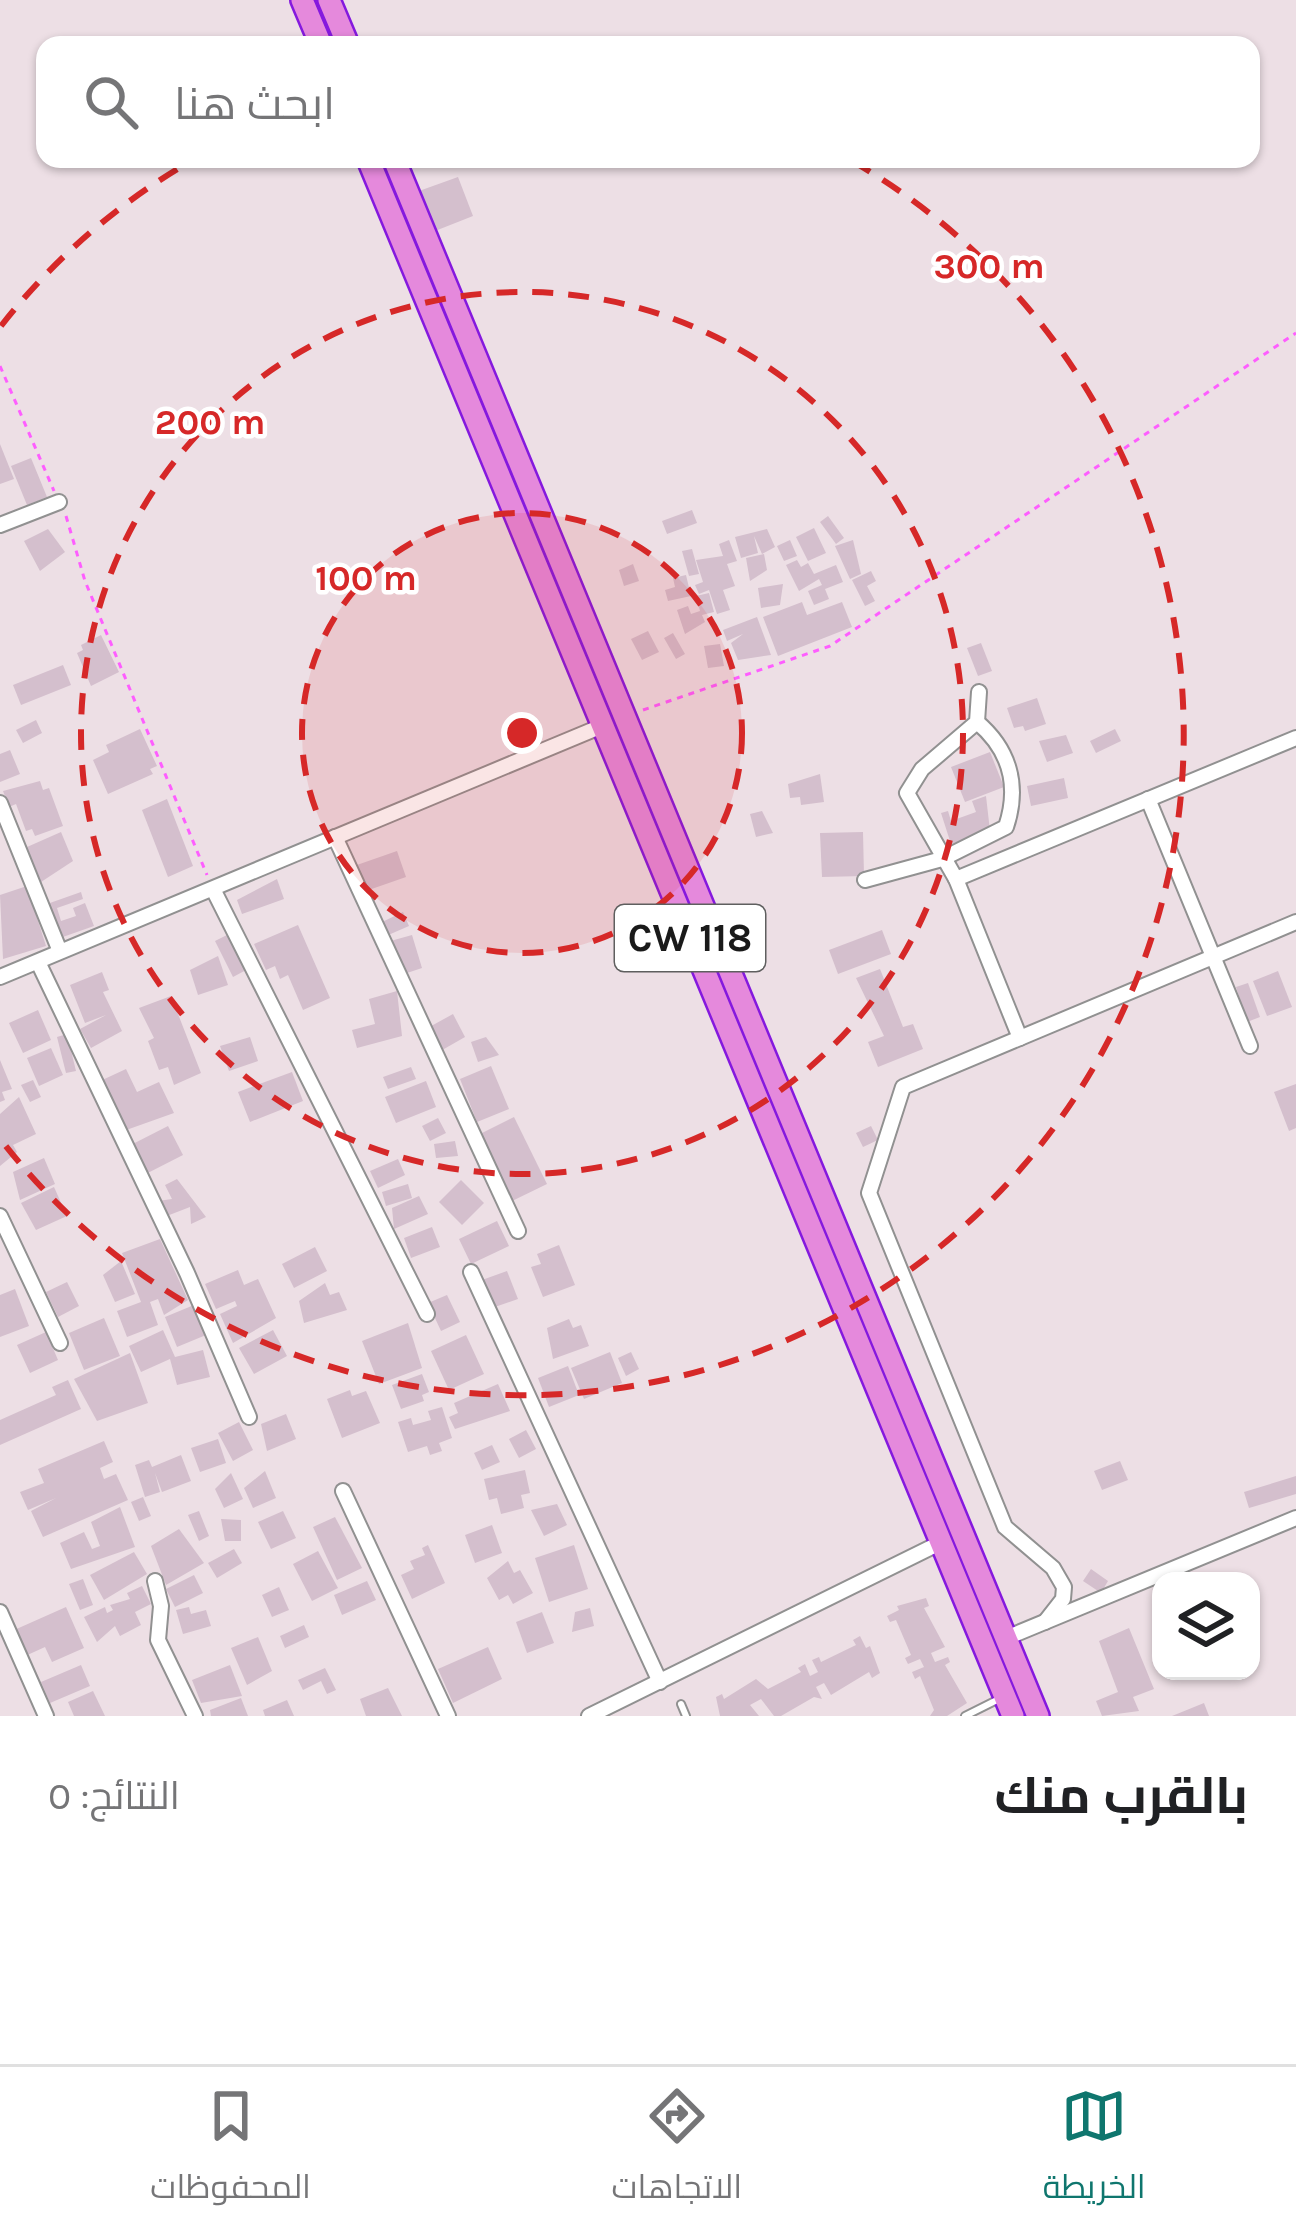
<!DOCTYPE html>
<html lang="ar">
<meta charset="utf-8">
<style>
:root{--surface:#fff;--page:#f6f6f6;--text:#202124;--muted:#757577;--line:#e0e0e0;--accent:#0f766e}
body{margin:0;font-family:Karla,Cairo,sans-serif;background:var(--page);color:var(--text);direction:rtl}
.controls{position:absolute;right:36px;bottom:36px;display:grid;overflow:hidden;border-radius:24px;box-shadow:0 3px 9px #0004}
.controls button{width:108px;height:108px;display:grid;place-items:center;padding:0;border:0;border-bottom:3px solid var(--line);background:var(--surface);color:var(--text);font:60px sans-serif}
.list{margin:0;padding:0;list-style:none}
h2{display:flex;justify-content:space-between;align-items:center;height:156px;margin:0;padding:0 48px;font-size:51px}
h2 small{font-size:39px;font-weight:400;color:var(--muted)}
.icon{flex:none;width:66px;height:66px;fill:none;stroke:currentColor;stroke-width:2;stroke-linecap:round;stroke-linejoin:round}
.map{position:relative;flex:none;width:1296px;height:1716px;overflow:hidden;direction:ltr}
.search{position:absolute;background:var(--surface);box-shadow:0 3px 9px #0004;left:36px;right:36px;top:36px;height:132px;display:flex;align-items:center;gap:30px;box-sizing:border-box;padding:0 42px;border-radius:24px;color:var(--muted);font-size:45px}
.sheet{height:348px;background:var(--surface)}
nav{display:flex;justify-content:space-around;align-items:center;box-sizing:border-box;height:168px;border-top:3px solid var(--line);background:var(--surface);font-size:33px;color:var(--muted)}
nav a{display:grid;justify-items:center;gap:6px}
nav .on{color:var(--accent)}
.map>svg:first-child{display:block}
.building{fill:#d4bfcd}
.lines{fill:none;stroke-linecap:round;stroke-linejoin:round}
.service-casing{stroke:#919191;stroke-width:10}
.minor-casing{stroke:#919191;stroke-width:18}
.trunk-casing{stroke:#8519de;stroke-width:26}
.path{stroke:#fe5eff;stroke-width:3;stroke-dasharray:6 6;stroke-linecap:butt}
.service{stroke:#fff;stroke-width:6}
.minor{stroke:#fff;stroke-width:14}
.trunk{stroke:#e589dc;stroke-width:21}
.ring{fill:none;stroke:#d62828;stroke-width:6;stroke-dasharray:21 15}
.labels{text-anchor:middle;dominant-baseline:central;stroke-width:9;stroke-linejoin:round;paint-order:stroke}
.shield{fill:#fff;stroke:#5f5f5f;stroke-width:3}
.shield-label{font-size:39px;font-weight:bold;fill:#1a1a1a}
.centre{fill:#d62828;stroke:#fff;stroke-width:6}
.ring-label{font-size:36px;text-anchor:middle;font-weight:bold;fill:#d62828;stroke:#fff;stroke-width:9;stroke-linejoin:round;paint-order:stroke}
</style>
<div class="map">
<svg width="1296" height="1716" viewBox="0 0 1296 1716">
<rect width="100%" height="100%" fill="#eddfe5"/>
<g class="building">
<polygon points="458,177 473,216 435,231 419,191"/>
<polygon points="0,444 14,479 0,484"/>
<polygon points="31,458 47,497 27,505 11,466"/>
<polygon points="692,510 697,523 667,534 662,521"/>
<polygon points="828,516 844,538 836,544 820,522"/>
<polygon points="814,528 826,553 808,561 796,537"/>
<polygon points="48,529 65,552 40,571 24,541"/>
<polygon points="767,529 775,547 762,554 754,536 758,553 741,558 735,537"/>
<polygon points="729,540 737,561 727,564 735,586 723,590 730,610 717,614 709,590 699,594 695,585 703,582 696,560 723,556 719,544"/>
<polygon points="790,540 797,556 784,561 777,546"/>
<polygon points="853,540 861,574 850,579 835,546"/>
<polygon points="692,549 699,574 689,576 682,551"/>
<polygon points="764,554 767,570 750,581 746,558"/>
<polygon points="797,560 801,567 808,563 814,574 836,565 843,582 825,589 829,599 814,605 808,591 822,585 819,579 799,591 786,565"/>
<polygon points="633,564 639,581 624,586 619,570"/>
<polygon points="871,571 876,581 867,586 875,601 865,606 852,580"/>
<polygon points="686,575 691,596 668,601 665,590 675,587 673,578"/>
<polygon points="783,584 780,605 761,608 758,588"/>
<polygon points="709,593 714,612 702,615 705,622 685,634 677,610 688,606 691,614 700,611 696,596"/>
<polygon points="802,602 807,615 842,602 852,627 778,656 763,617"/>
<polygon points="757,617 771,655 738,660 731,643 743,634 727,641 723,630"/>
<polygon points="648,631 659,652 642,660 631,639"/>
<polygon points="673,633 685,654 676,659 664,638"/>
<polygon points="101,635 119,672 91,686 77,653 83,650 81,645"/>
<polygon points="981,643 992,671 978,676 967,648"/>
<polygon points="720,644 724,666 708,668 704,646"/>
<polygon points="63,665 71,685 21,705 13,685"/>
<polygon points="1037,698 1046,724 1025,731 1023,726 1014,728 1007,708"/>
<polygon points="36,720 42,733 23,743 16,730"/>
<polygon points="140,729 157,766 150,769 153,774 108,794 93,760 109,752 106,745"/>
<polygon points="1115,729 1121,741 1096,753 1090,741"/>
<polygon points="1066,735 1073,753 1047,762 1039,741"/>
<polygon points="10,750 20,774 0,782 0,754"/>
<polygon points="990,752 1004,787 965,802 951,767"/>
<polygon points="820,774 824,802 801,805 800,797 790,798 788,784"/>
<polygon points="1064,778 1068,798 1031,806 1027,786"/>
<polygon points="40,781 43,790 49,788 63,826 35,836 32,829 26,831 16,804 9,807 3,791"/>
<polygon points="986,796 990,831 951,844 941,813 948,811 951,821 976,812 972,801"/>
<polygon points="167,799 193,866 168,877 142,810"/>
<polygon points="762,811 773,833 756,837 750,814"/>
<polygon points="61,832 73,861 41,882 27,847"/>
<polygon points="863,832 864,876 822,877 820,833"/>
<polygon points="397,851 406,877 363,892 354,866"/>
<polygon points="277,879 284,899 242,914 237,900"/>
<polygon points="27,886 46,946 3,959 0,895"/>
<polygon points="81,892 83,899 57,908 61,921 76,916 73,908 85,903 94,926 60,938 47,904"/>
<polygon points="403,912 409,926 386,936 380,923"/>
<polygon points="298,925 330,998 303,1010 288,975 280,979 275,966 266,970 254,944"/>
<polygon points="882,930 891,954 838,974 829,950"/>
<polygon points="229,934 248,969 233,977 215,941"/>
<polygon points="412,935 422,968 398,976 387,942"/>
<polygon points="218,956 228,985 198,995 190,970"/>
<polygon points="880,969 903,1027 913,1024 923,1049 878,1067 868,1042 884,1036 856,978"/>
<polygon points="1278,971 1292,1007 1267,1016 1253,981"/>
<polygon points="102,972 109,990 103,992 122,1031 91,1048 80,1029 106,1015 85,1023 70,985"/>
<polygon points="1248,983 1260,1017 1247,1022 1236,987"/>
<polygon points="397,991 402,1036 357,1048 352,1030 375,1024 369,999"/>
<polygon points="171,996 201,1073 174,1085 168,1067 159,1070 148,1041 154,1038 139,1008"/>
<polygon points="38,1010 51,1040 23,1053 9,1023"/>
<polygon points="453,1014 465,1037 437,1053 424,1030"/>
<polygon points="67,1034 76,1071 66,1073 57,1037"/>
<polygon points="250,1037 258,1061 229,1071 220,1046"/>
<polygon points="486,1037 499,1055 478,1062 471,1042"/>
<polygon points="51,1048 63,1075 39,1086 27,1058"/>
<polygon points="0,1060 12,1089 2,1092 5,1100 0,1102"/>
<polygon points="491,1066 509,1109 477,1122 460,1079"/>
<polygon points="411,1067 416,1079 388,1089 383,1077"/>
<polygon points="126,1069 137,1092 159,1082 174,1113 115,1134 98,1082"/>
<polygon points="292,1072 303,1101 250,1122 238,1092"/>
<polygon points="33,1080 41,1097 30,1102 21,1085"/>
<polygon points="426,1081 436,1107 396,1123 385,1097"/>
<polygon points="1296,1084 1296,1128 1289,1131 1274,1092"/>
<polygon points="19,1097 36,1134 13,1145 17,1152 0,1166 0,1114"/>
<polygon points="514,1117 547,1184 510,1202 478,1135"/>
<polygon points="438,1118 446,1133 430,1141 422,1126"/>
<polygon points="168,1126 183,1155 136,1179 121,1150"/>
<polygon points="871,1126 878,1140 863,1147 856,1133"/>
<polygon points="455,1141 458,1156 436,1158 434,1144"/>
<polygon points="44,1158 55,1184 20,1200 13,1172"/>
<polygon points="398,1159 405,1175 378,1188 370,1171"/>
<polygon points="177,1179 206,1217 191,1224 190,1207 159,1219 151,1202 172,1199 165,1185"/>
<polygon points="461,1180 484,1203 462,1225 439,1202"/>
<polygon points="408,1184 412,1198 386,1206 382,1192"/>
<polygon points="54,1187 67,1216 36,1230 21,1203"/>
<polygon points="419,1196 428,1214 394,1229 392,1208"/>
<polygon points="497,1221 509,1246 471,1264 459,1239"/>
<polygon points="432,1227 440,1247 411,1258 404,1238"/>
<polygon points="160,1239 188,1300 164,1315 158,1299 150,1302 158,1325 127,1337 117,1311 141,1302 122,1253"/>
<polygon points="559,1245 575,1285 543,1297 531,1267 541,1264 537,1254"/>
<polygon points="315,1247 327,1271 294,1288 282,1264"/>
<polygon points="121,1261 135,1294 115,1302 103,1275"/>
<polygon points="238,1270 244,1285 258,1279 276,1318 233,1343 220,1314 237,1306 235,1301 216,1309 205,1284"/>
<polygon points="507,1271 518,1299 492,1308 482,1280"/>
<polygon points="67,1282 79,1306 58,1317 46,1292"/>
<polygon points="325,1283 330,1295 339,1292 347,1310 304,1323 299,1301"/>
<polygon points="15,1289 29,1326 0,1337 0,1295"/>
<polygon points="447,1295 460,1322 441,1331 428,1303"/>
<polygon points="194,1305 206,1335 177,1347 165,1317"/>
<polygon points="104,1318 120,1356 84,1370 69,1333"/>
<polygon points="569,1319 573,1328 581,1325 589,1346 553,1359 547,1328"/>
<polygon points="408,1323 422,1368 379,1384 362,1341"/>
<polygon points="163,1330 175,1357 203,1350 210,1377 177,1385 170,1359 141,1372 129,1346"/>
<polygon points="273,1330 287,1356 254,1374 239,1348"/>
<polygon points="46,1332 58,1360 30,1373 17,1345"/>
<polygon points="466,1335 484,1374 449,1390 431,1351"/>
<polygon points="610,1352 622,1383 584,1399 571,1368"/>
<polygon points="631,1352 639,1369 626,1376 618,1358"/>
<polygon points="130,1353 148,1403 97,1421 74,1379"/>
<polygon points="568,1366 579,1395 549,1407 538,1378"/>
<polygon points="422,1374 429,1392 422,1395 424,1401 401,1409 392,1385"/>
<polygon points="68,1380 81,1409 0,1445 0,1420 56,1395 52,1387"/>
<polygon points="498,1384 510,1411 455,1429 449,1417 458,1413 454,1403"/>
<polygon points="350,1390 352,1396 366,1391 380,1423 342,1438 327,1399"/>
<polygon points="442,1407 452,1438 439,1443 442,1451 430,1455 427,1446 408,1452 398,1422 411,1418 413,1425 431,1420 428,1411"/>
<polygon points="286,1414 296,1439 267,1451 261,1424"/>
<polygon points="239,1422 253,1450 233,1461 218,1433"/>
<polygon points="526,1430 536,1449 519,1458 509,1439"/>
<polygon points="218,1439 226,1463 200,1472 191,1448"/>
<polygon points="104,1441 113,1462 100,1468 104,1479 116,1474 128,1500 43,1537 31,1511 56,1498 28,1510 20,1492 44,1483 38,1469"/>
<polygon points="492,1445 500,1462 482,1470 474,1453"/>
<polygon points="181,1455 191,1481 162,1492 155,1473 160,1492 145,1497 135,1465 149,1460 152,1467"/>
<polygon points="1120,1461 1128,1480 1102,1490 1094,1471"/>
<polygon points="525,1470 530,1493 521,1495 524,1508 501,1514 497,1498 489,1500 484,1479"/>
<polygon points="265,1471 276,1498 253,1508 244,1488"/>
<polygon points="231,1473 243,1499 224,1508 215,1489"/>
<polygon points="1296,1476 1296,1494 1249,1508 1244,1492"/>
<polygon points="143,1497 151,1516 139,1521 131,1502"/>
<polygon points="557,1504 567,1525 544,1536 531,1510"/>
<polygon points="120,1507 135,1547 71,1569 60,1543 84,1532 92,1549 100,1546 91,1522"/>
<polygon points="199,1511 209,1536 199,1541 188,1515"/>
<polygon points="283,1511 296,1538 271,1549 258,1522"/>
<polygon points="335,1517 362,1568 337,1580 313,1527"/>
<polygon points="221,1519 241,1520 241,1541 225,1541"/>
<polygon points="492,1525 502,1553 475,1563 465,1535"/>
<polygon points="179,1529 204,1563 166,1585 151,1546"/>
<polygon points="428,1545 445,1583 412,1599 401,1575 414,1569 410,1561 425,1555 422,1548"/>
<polygon points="574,1545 588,1589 549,1602 535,1558"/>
<polygon points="234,1549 242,1563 217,1578 208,1563"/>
<polygon points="318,1551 338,1588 312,1601 293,1564"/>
<polygon points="134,1552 147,1574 104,1600 90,1575"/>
<polygon points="508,1561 514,1573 520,1570 533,1593 513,1604 508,1595 499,1600 487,1578"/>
<polygon points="1091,1569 1108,1581 1101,1593 1083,1581"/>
<polygon points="194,1575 203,1593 175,1607 166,1589"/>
<polygon points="83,1579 93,1605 80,1610 69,1584"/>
<polygon points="367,1581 376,1600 342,1615 334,1595"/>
<polygon points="142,1586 151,1604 135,1612 141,1625 120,1636 115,1626 97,1642 84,1617 105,1607 107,1613 113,1610 110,1605 130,1599 127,1593"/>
<polygon points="279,1587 289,1610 272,1617 262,1595"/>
<polygon points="926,1598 929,1606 924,1608 945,1647 931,1653 935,1662 948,1657 950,1662 945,1665 967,1703 947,1716 930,1716 934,1710 920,1676 915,1679 912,1672 924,1667 920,1659 908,1664 905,1658 911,1655 896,1620 890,1622 887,1616 899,1610 897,1606"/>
<polygon points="66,1607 84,1648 52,1662 45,1647 23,1657 12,1631"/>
<polygon points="189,1607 191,1614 206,1610 211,1626 183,1634 176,1610"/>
<polygon points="590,1608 594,1626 572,1632 575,1612"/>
<polygon points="542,1612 554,1643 527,1653 516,1622"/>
<polygon points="304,1625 309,1637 285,1648 280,1636"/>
<polygon points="1129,1628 1154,1689 1133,1697 1139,1711 1102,1716 1096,1701 1118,1692 1099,1641"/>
<polygon points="860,1636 866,1648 870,1646 880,1673 872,1678 869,1672 831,1695 824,1683 816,1687 822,1699 814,1697 781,1716 774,1716 761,1699 750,1705 759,1716 720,1716 716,1697 722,1694 724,1699 756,1679 768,1689 801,1672 798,1668 805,1664 810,1676 818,1672 812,1660 819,1657 821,1662 856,1645 853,1640"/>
<polygon points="258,1637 272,1671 247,1685 231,1648"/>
<polygon points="488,1647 502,1679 453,1703 438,1669"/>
<polygon points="81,1665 90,1686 50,1703 41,1682"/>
<polygon points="230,1665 242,1696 201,1703 192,1680"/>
<polygon points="325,1668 336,1690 327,1694 321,1681 303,1690 298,1680"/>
<polygon points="388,1688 402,1716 366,1716 360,1699"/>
<polygon points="93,1691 105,1716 74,1716 68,1702"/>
<polygon points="241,1698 248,1716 211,1716 210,1710"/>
<polygon points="287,1700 294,1716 265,1716 263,1710"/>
<polygon points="1204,1703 1209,1716 1172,1716"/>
</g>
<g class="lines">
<g class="service-casing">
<g id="service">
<polyline points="681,1704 686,1716"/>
<polyline points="965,1716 999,1699"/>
</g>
</g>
<g class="minor-casing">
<g id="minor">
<polyline points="0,525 59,502"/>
<polyline points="979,692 977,722 922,769 907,793 956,879 1020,1038"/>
<polyline points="1148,799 1250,1046"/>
<polyline points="0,803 59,949"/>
<polyline points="335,837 518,1231"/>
<polyline points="956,879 1296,738"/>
<path d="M865,880L942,859L1006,827C1020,785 1009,749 977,722"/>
<polyline points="213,889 427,1314"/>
<polyline points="38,962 187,1273 249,1417"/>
<polyline points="0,977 602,726"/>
<polyline points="0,1216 60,1343"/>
<polyline points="471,1272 660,1682"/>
<polyline points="343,1491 448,1716"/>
<polyline points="155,1581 161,1606 158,1640 195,1716"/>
<polyline points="0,1612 46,1716"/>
<polyline points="1045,1622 1063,1599 1064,1587 1053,1568 1005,1527 869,1193 903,1087 1296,922"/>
<polyline points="1006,1638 1296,1518"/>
<polyline points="589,1716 942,1542"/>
</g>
</g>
<g class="trunk-casing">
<g id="trunk">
<polyline points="302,0 321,45"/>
<polyline points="329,0 348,45"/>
<polyline points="368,159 1013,1716"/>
<polyline points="394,159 1038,1716"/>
</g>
</g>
<g class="path">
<polyline points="0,366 54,491"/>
<polyline points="66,516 85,581 207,875"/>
<polyline points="643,710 830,646 1296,333"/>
</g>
<use href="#service" class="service"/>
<use href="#minor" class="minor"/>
<use href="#trunk" class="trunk"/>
</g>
<circle cx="522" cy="733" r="220" fill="#d62828" fill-opacity=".12"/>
<g class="ring">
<circle cx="522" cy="733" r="220"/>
<circle cx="522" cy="733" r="441"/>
<path d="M1 326A661 661 0 0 1 191 161M852 161A661 661 0 1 1 1 1140"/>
</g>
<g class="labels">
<rect class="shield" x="615" y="905" width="150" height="66" rx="9"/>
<g class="shield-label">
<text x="690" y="938">CW 118</text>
</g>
</g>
<circle cx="522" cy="733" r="18" class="centre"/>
<g class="ring-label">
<text x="989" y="278">300 m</text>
<text x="210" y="434">200 m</text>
<text x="366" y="590">100 m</text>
</g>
</svg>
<div class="controls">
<button><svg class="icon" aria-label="layers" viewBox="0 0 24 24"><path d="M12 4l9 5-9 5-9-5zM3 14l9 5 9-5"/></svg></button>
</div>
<div class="search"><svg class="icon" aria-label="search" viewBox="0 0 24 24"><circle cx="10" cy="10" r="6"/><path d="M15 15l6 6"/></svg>ابحث هنا</div>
</div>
<section class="sheet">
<h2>بالقرب منك<small>النتائج: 0</small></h2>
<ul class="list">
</ul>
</section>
<nav>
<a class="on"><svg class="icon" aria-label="map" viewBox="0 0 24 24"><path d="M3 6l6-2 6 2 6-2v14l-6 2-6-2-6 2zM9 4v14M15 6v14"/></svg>الخريطة</a>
<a><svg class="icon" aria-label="directions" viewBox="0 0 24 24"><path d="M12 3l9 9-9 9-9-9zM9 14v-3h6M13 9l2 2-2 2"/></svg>الاتجاهات</a>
<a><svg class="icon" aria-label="saved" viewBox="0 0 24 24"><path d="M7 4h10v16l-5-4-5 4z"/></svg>المحفوظات</a>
</nav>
